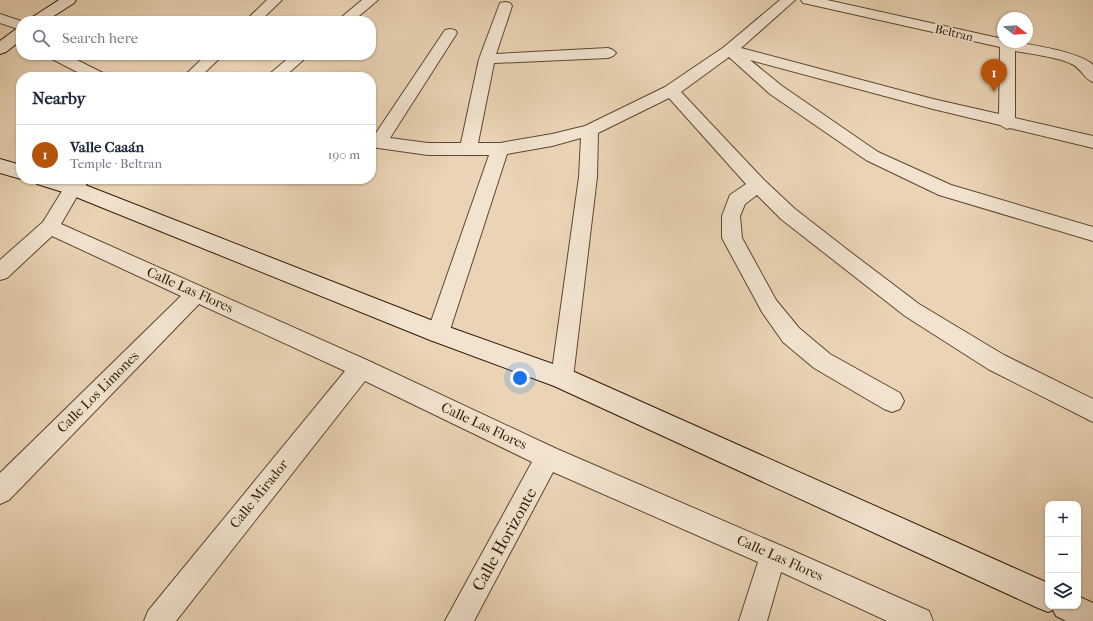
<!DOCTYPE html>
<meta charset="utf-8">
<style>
:root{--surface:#fff;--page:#f6f6f7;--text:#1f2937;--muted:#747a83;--line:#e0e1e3;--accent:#b45309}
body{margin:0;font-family:"IM FELL French Canon",serif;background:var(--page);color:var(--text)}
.controls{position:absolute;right:12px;bottom:12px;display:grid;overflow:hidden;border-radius:8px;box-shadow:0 1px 3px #0004}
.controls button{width:36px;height:36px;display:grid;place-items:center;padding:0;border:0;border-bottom:1px solid var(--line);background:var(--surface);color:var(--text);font:20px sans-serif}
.compass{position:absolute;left:997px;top:12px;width:36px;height:36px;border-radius:50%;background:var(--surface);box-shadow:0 1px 3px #0004;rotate:107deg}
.you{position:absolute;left:520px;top:378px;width:14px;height:14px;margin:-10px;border:3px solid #fff;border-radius:50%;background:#1a73e8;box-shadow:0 0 0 6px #1a73e833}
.badge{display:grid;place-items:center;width:26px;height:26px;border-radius:50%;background:var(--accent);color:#fff;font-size:13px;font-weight:700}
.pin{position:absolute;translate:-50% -33px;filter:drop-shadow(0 1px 2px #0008)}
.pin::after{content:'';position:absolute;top:21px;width:14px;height:12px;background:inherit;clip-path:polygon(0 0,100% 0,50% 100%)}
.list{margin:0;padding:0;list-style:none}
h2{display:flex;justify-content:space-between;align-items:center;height:52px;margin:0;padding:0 16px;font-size:17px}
h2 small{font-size:13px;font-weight:400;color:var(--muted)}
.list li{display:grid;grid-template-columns:26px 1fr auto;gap:12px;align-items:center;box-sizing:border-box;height:60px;padding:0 16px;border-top:1px solid var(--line)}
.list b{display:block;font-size:15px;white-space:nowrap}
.list p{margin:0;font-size:13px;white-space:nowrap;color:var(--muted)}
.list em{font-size:13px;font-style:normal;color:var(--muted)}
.icon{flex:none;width:22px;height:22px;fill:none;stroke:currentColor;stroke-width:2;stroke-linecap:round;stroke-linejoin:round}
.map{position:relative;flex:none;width:1093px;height:621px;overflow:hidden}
.search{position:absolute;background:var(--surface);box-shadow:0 1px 3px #0004;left:16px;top:16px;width:360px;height:44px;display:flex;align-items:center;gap:10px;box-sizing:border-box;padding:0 14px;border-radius:16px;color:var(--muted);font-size:15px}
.panel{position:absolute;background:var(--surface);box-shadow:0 1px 3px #0004;left:16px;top:72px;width:360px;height:112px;border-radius:16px}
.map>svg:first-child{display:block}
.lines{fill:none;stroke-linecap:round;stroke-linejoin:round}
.street-casing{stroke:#5d482f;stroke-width:2}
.secondary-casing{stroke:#2e1a02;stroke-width:2}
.street{fill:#f1e3cf;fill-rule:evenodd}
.secondary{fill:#f1e3cf;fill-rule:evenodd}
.labels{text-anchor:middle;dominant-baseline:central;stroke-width:3;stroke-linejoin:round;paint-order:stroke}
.far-street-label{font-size:12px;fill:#2e1a02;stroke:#f1e3cf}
.street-label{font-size:14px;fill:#2e1a02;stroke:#f1e3cf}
.near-street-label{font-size:17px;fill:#2e1a02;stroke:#f1e3cf}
</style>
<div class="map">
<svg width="1093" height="621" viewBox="0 0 1093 621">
<rect width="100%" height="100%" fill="#ead4b5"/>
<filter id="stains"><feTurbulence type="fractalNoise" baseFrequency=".005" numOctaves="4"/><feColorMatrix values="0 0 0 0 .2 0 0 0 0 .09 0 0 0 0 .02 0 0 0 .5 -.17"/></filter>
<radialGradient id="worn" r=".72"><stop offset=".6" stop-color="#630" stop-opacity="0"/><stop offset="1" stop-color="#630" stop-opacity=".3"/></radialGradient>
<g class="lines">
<g class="street-casing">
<g id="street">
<polygon points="267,0 282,0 260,21 245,21"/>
<polygon points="362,0 378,0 353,21 337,21"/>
<path d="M780,0H795L741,48L933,99L999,114L1000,47L808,4L803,3L801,0H827L1003,39V42C1022,42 1081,52 1093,65V82C1084,79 1082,69 1072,64C1058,57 1031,54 1015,51V118L1093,136V148L1010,128L1007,129L1000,125L933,109L750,60L782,86L878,152L951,185L1093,227V241L939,195L866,160L770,94L729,57L681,92L764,180L795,209L849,251L919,304L1004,355L1093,399V422L988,369L905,316L781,219L757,195L745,204L740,216L742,238L776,300L799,328L830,354L900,393L904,401L900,409L892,412L884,409L814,368L783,342L762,312L722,238V216L728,200L730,195L746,184L669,98L598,133L597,177L573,378L570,385L562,388L554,385L551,378L579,177L581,138L552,146L507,154L449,333L446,340L438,342L430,340L427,333L489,155H428L371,147V135L374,136L445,30L450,29L455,30L457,33L390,138L428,143H461L479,59L500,3L505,2L510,3L512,6L496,54L608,48L613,50L616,53L613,56L608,58L494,63L478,143H500L552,134L585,126L665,87L724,47Z"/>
<polygon points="0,14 21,21 21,30 0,23"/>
<polygon points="47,55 67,55 105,74 107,77 87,77 50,58"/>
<polygon points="206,55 223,55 200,77 183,77"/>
<polygon points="292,55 309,55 284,77 266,77"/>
<polygon points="71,179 91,179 79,193 61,224 369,361 557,449 782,546 929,611 933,621 887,621 781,572 767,621 739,621 758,562 553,472 474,621 445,621 532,462 365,381 176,621 144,621 148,611 345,371 199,304 9,500 0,504 0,473 181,296 52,236 7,278 0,280 0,260 43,222 67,183"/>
</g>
</g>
<g class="secondary-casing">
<g id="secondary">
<polygon points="59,0 76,0 74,3 46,21 28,21 31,18"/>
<polygon points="21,27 21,40 6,52 0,54 0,41 16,29"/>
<polygon points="0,159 21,165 21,179 0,173"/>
<polygon points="35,179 66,179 80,183 446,326 570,370 1048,583 1048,606 1078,606 1078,596 1093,603 1093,621 1066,621 1056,616 1053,610 1048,612 1038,608 554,386 430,340 66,193 37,184"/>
</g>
</g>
<use href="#street" class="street"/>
<use href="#secondary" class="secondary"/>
</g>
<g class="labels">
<g class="far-street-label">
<text transform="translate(954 33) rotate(13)">Beltran</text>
</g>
<g class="street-label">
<text transform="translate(190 290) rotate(24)">Calle Las Flores</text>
<text transform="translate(98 392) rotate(-45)">Calle Los Limones</text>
<text transform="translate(484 426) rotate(25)">Calle Las Flores</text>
<text transform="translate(259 494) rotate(-51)">Calle Mirador</text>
<text transform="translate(780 558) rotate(24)">Calle Las Flores</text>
</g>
<g class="near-street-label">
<text transform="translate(504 539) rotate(-61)">Calle Horizonte</text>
</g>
</g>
<rect width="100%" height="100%" filter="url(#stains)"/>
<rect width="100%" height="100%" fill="url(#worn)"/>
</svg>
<div class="controls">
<button>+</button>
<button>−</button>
<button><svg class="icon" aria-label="layers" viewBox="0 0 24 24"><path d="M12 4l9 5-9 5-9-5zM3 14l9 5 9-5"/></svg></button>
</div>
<svg class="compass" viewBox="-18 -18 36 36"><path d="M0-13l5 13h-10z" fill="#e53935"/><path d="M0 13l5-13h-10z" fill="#747a83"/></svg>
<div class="you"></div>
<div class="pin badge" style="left:994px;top:92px">1</div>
<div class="search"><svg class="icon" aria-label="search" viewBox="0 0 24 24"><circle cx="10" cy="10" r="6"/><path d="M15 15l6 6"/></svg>Search here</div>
<section class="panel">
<h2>Nearby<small></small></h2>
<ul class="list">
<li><span class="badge">1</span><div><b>Valle Caaán</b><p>Temple · Beltran</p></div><em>190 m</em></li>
</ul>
</section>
</div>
